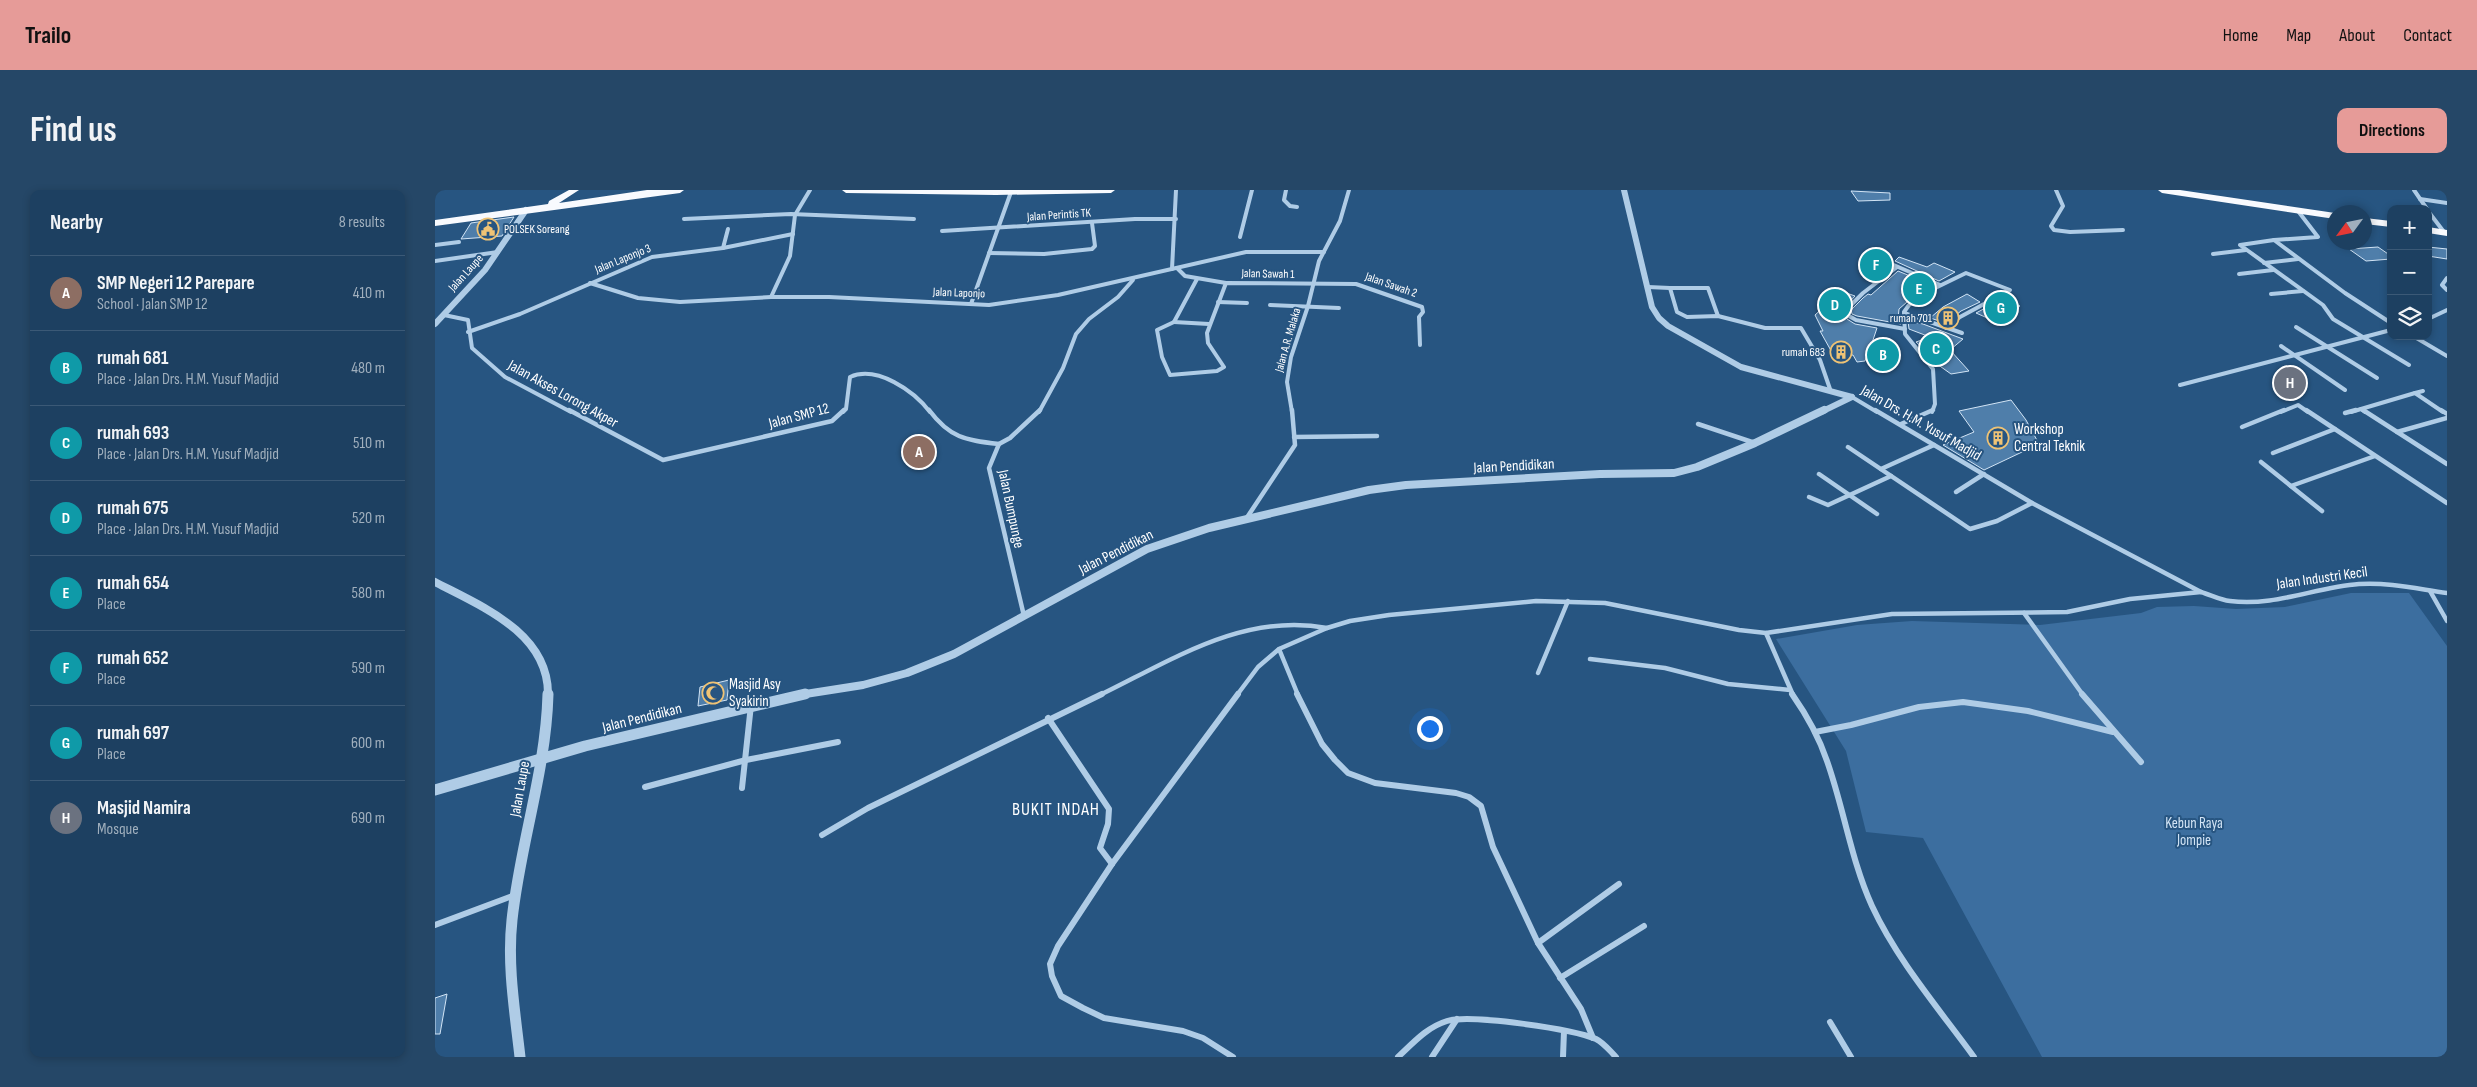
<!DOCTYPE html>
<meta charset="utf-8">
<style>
:root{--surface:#1d4061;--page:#254767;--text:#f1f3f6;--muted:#a0afbd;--line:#3b5976;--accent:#e69b98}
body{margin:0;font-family:"Sofia Sans Condensed",sans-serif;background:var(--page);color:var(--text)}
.controls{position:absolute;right:15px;top:15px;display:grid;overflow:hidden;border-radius:10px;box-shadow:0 2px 8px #0003}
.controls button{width:45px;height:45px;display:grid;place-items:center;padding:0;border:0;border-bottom:1px solid var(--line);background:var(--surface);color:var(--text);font:25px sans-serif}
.compass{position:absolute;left:1892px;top:15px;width:45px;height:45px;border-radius:50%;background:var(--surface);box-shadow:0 2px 8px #0003;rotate:237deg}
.you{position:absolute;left:994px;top:538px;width:18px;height:18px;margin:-12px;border:4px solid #fff;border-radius:50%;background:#1a73e8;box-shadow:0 0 0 8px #1a73e833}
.badge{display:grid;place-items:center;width:32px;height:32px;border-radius:50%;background:var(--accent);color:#fff;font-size:16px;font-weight:700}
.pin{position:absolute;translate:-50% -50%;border:2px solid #fff;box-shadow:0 1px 5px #0006}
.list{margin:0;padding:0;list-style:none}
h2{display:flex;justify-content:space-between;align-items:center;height:65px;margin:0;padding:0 20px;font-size:21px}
h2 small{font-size:16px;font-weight:400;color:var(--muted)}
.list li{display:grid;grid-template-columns:32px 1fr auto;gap:15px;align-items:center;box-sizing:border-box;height:75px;padding:0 20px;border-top:1px solid var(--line)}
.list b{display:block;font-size:19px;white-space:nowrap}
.list p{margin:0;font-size:16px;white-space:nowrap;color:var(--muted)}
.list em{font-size:16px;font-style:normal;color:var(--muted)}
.icon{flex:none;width:28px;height:28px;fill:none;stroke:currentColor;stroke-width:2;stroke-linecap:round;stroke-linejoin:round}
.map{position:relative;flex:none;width:2012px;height:867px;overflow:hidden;border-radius:10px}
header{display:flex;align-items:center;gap:30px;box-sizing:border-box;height:70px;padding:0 25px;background:var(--accent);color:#111}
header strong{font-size:24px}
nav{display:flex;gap:28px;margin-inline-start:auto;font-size:18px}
.intro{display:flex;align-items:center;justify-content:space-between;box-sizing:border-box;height:120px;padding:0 30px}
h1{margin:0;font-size:35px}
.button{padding:12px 22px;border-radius:10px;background:var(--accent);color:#111;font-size:18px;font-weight:700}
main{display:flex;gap:30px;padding:0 30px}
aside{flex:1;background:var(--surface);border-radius:10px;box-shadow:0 2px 8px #0003}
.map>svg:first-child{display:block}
.green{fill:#3c6e9f}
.building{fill:#4f7eaa;stroke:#d2e4f5}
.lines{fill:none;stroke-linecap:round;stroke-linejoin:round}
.minor-far2{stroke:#afcce6;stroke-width:4}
.minor-far1{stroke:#afcce6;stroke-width:4.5}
.minor{stroke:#afcce6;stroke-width:6}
.tertiary-far2{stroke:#afcce6;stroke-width:6}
.tertiary-far1{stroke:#afcce6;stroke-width:8}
.tertiary{stroke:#afcce6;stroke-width:11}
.trunk{fill:#f8fafe;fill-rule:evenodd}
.labels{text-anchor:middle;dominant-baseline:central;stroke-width:4;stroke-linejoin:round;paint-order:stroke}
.far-street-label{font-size:12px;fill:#fff;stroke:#275581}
.far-poi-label{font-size:12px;fill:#fff;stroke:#275581;text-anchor:end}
.street-label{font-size:15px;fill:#fff;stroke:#275581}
.poi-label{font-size:15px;fill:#fff;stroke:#275581;text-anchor:start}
.park-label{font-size:15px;fill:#d2e4f5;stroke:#275581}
.quarter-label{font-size:18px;letter-spacing:1px;fill:#fff;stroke:#275581}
</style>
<header>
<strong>Trailo</strong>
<nav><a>Home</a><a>Map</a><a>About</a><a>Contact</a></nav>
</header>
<div class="intro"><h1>Find us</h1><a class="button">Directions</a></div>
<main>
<aside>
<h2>Nearby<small>8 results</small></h2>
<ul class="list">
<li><span class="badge" style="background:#8d6e63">A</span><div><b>SMP Negeri 12 Parepare</b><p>School · Jalan SMP 12</p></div><em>410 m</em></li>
<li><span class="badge" style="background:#0f9aa8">B</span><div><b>rumah 681</b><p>Place · Jalan Drs. H.M. Yusuf Madjid</p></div><em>480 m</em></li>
<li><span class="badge" style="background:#0f9aa8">C</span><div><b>rumah 693</b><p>Place · Jalan Drs. H.M. Yusuf Madjid</p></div><em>510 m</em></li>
<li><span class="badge" style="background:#0f9aa8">D</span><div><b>rumah 675</b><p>Place · Jalan Drs. H.M. Yusuf Madjid</p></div><em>520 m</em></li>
<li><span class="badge" style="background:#0f9aa8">E</span><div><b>rumah 654</b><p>Place</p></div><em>580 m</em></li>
<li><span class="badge" style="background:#0f9aa8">F</span><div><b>rumah 652</b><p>Place</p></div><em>590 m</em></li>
<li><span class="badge" style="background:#0f9aa8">G</span><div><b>rumah 697</b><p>Place</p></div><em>600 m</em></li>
<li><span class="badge" style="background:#6b7280">H</span><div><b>Masjid Namira</b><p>Mosque</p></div><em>690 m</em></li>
</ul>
</aside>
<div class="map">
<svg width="2012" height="867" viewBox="0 0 2012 867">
<rect width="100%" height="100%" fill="#275581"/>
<polygon class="green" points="1916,403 1974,403 2012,456 2012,867 1607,867 1488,648 1431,642 1411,561 1341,449 1422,435 1477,431 1605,435 1706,423 1722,417 1759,416 1801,419 1850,417"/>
<g class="building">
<polygon points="1416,1 1455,3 1455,10 1423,11"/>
<polygon points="79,27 67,46 26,49 36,33"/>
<polygon points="1943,57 1956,66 1956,69 1931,71 1914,59"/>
<polygon points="1993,57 2012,59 2012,69 1993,66"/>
<polygon points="1464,67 1492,77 1499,73 1520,82 1504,91 1460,71"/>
<polygon points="1440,71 1448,74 1455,78 1445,85 1428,78"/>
<polygon points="1463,81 1497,95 1480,105 1464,119 1463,129 1466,130 1466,134 1422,126 1417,124 1416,120 1428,108 1433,104 1436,105"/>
<polygon points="1406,101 1420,106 1409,118 1412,129 1420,134 1442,138 1434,162 1453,158 1462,168 1444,172 1433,162 1430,171 1422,172 1418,165 1399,166 1385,141 1388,141 1380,125"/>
<polygon points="1532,104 1545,112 1526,121 1511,133 1495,128 1508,117"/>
<polygon points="1569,108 1585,116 1557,130 1541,123"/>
<polygon points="1473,131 1488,134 1528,149 1515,160 1534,181 1516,184 1495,169 1493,167 1497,166 1481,152 1495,147 1474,139"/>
<polygon points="1855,185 1872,197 1855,200 1839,188"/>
<polygon points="1576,210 1591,230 1604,254 1549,280 1508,255 1539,242 1524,221"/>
<polygon points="294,490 292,510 263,516 265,497"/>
<polygon points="12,804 5,844 0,844 0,808"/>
</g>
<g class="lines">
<g class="minor-far2">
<polyline points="851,0 849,10 855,16 862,17"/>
<polyline points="1621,0 1628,16 1616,36 1619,40 1635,42 1688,40"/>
<polyline points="1979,0 1992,19"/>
<polyline points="1985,9 2012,13"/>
<polyline points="1863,21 1883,47 1839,50 1910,103 1956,133"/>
<polyline points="1993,21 2009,42"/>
<polyline points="249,29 356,24 479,29"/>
<polyline points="507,41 700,29 741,29"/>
<polyline points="805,47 817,0"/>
<polyline points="1839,50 1805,55 1888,115 1898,129 1974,175"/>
<polyline points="0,55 24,52"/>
<polyline points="288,58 293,39"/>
<polyline points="554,63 609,64 657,59 660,56 657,33"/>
<polyline points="1778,64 1811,60"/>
<polyline points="1447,70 1505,95"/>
<polyline points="0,71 63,62"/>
<polyline points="1829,73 1863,69"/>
<polyline points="1462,77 1428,103 1412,119 1414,126 1421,130 1470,139"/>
<polyline points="742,78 750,86 791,93"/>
<polyline points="737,79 741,0"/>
<polyline points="1804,84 1838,80"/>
<polyline points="2012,88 2007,95 2012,100"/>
<polyline points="762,89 739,132 774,134"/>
<polyline points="155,93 203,108 245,112 336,107 394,107 554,115 623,105 811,62 889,62"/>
<polyline points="1213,97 1235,98 1242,122 1252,127 1283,126 1330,138 1366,138 1385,170 1395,199"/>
<polyline points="1235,98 1273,98 1283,126"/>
<polyline points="1836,104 1868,101"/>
<polyline points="336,107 355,66 360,25 375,0"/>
<polyline points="783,112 812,113"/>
<polyline points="536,114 576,2"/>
<polyline points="835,115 904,118"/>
<polyline points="1469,123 1527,143"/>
<polyline points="9,125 33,130 37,158 70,187 136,222"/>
<polyline points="1993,129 2012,120"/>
<polyline points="739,132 722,140 727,167 735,185 782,181 789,177 773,153 772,143 791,93 921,94 987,117 988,122 984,127 985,155"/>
<polyline points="1861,137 1942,188"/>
<polyline points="33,142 85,124 217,67 288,58 358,44"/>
<polyline points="1978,146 2012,166"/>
<polyline points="1846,156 1910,200"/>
<polyline points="1745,195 1956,140"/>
<polyline points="1988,201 1980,203 2008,222"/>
<polyline points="1417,207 1442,222"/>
<path d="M408,222L411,219L415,187C442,175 479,201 495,222"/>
<polyline points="604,222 628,178 641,144 654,129 683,107 698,90"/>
<polyline points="857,222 852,192 856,167 873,116 884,71 905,31 914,0"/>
<polyline points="1497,222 1500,214 1498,179 1470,144 1469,122 1474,115 1490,103 1531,83 1575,100 1525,127 1511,138"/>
<polyline points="1846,222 1863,215 1873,222"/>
<polyline points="1916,222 1926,219"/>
<polyline points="1930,222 1926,219 1980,203"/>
</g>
<g class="minor-far1">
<polyline points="134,220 228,270 397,231 409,220"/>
<path d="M494,220C515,248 530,250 564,254"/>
<path d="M1440,220L1597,313L1766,402C1776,405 1785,410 1795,411C1839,417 1881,397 1924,394C1954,392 1983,399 2012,403"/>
<polyline points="1871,220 2012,313"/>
<polyline points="1928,220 2012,274"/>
<polyline points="2006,220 2012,224"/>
<polyline points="1910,223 1921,220"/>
<polyline points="1263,234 1320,253"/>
<polyline points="1466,234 1498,220"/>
<polyline points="1807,237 1849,220"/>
<polyline points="1962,242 2012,228"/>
<polyline points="859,247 942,246"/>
<polyline points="1413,257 1535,339 1562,331 1597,313"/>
<polyline points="1838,263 1900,239"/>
<polyline points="1826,272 1887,321"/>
<polyline points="1446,279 1499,255"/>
<polyline points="1384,284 1442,324"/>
<polyline points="1856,296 1940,266"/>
<polyline points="1521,302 1549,284"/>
<polyline points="1374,307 1393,315 1456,286"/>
<polyline points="811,329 860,255 857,220"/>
<polyline points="1995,401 2012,431"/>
<polyline points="1589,423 1648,505"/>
<polyline points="589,426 554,278 564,254 575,248 605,220"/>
<polyline points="1331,443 1358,505"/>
<polyline points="844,459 863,505"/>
<polyline points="1155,469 1230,478 1293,494 1355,500"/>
<polyline points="1103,483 1133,411"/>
<path d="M665,505C737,470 809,422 892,438"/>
<polyline points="802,505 823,477 844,459 892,438 915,431 954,425 1101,411 1170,413 1304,440 1331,443 1457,424 1632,422 1695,409 1766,402"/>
</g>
<g class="minor">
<polyline points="862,504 887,554 900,570 913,583 940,593 1021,603 1034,607 1046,616 1058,657 1103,753 1146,819 1158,848"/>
<path d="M1357,504C1371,524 1384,547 1392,571C1409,619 1416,670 1437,716C1462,770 1504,819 1539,867"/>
<polyline points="1647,504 1706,572"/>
<polyline points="613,528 674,619 673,634 665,658 677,674"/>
<polyline points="1380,542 1416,535 1484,517 1528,512 1593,521 1678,542"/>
<polyline points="210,597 311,570 403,552"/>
<polyline points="307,598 316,515"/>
<polyline points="387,645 433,618 667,504"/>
<polyline points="0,735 80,705"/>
<polyline points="1103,753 1184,694"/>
<polyline points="1125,788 1209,736"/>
<polyline points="1395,832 1416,867"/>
<polyline points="798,867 768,848 748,841 669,828 648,818 626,806 617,786 615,774 623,756 677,674 803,504"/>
<path d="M963,867C978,853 992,837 1012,831C1036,824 1138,839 1161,849C1169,853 1175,861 1181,867"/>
<polyline points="997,867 1022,829"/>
<polyline points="1128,867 1129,841"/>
</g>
<g class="tertiary-far2">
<polyline points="1189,0 1217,117 1224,128 1233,136 1306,177 1417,207"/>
<polyline points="0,134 50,80 91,20"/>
<polyline points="1386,222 1417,207"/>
</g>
<g class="tertiary-far1">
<path d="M0,392C46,416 114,443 113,505"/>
<polyline points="364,505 428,495 472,483 519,464 712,359 774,338 934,300 971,295 1165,284 1239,283 1262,277 1320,253 1389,220"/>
</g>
<g class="tertiary">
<polyline points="0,600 150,556 370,504"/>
<path d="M85,867C80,822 72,775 77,730C85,654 111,581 113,504"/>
</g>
<g class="trunk">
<polygon points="134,0 144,0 124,13 212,0 249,0 245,3 0,36 0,30 113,14 114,11"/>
<polygon points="407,0 680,0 676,3 561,5 411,3"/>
<polygon points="1723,0 1745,0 1900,23 1900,29 1727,3"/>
<polygon points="1930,28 1956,31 1956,37 1930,34"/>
<polygon points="1993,37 2012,40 2012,46 1993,43"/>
</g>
</g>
<defs>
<g id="civic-ring" transform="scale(1.125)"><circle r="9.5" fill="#275581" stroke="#efc375" stroke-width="1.5"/><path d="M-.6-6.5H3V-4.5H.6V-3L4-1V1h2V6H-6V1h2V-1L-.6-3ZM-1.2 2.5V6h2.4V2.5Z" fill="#efc375"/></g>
<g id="building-ring" transform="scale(1.125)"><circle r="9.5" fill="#275581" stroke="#efc375" stroke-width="1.5"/><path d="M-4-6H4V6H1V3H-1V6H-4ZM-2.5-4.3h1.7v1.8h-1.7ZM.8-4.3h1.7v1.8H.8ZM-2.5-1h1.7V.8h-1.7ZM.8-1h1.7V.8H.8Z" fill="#efc375"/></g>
<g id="mosque-ring" transform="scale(1.125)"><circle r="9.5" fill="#275581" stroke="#efc375" stroke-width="1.5"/><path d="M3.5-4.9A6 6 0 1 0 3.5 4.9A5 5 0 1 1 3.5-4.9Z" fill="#efc375"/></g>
</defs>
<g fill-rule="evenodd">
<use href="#civic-ring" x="53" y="39"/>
<use href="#building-ring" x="1513" y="128"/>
<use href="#building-ring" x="1406" y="162"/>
<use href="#building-ring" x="1563" y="248"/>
<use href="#mosque-ring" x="278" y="503"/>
</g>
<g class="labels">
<g class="far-street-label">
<text transform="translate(624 25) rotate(-4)">Jalan Perintis TK</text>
<text transform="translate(188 69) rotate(-22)">Jalan Laponjo 3</text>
<text transform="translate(31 83) rotate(-48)">Jalan Laupe</text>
<text transform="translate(833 84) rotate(1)">Jalan Sawah 1</text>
<text transform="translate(956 95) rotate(19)">Jalan Sawah 2</text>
<text transform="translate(524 103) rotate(2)">Jalan Laponjo</text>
<text transform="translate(853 150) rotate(-74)">Jalan A.R. Malaka</text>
</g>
<g class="far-poi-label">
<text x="69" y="39" text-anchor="start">POLSEK Soreang</text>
<text x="1497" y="128">rumah 701</text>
<text x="1390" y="162">rumah 683</text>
</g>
<g class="street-label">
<text transform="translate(128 204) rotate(29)">Jalan Akses Lorong Akper</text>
<text transform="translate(364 226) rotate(-15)">Jalan SMP 12</text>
<text transform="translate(1486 233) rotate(30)">Jalan Drs. H.M. Yusuf Madjid</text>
<text transform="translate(1079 276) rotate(-3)">Jalan Pendidikan</text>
<text transform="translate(576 319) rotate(78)">Jalan Bumpunge</text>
<text transform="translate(681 362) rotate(-27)">Jalan Pendidikan</text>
<text transform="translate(1887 388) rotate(-8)">Jalan Industri Kecil</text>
<text transform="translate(207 528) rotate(-14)">Jalan Pendidikan</text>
<text transform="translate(85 599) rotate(-80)">Jalan Laupe</text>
</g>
<g class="poi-label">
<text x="1579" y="239">Workshop<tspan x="1579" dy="17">Central Teknik</tspan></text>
<text x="294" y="494">Masjid Asy<tspan x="294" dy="17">Syakirin</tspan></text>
</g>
<g class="park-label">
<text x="1759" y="633">Kebun Raya<tspan x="1759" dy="17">Jompie</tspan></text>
</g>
<g class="quarter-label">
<text x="621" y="619">BUKIT INDAH</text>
</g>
</g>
</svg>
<div class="controls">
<button>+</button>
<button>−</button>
<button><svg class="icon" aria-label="layers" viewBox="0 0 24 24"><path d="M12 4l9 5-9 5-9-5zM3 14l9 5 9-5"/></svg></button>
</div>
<svg class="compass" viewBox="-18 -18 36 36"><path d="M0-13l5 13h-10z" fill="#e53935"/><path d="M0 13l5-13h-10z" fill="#a0afbd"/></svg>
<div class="you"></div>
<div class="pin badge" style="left:484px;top:262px;background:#8d6e63">A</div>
<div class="pin badge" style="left:1448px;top:165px;background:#0f9aa8">B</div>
<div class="pin badge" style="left:1501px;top:159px;background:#0f9aa8">C</div>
<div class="pin badge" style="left:1400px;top:115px;background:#0f9aa8">D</div>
<div class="pin badge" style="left:1484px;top:99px;background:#0f9aa8">E</div>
<div class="pin badge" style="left:1441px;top:75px;background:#0f9aa8">F</div>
<div class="pin badge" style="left:1566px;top:118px;background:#0f9aa8">G</div>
<div class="pin badge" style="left:1855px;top:193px;background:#6b7280">H</div>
</div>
</main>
